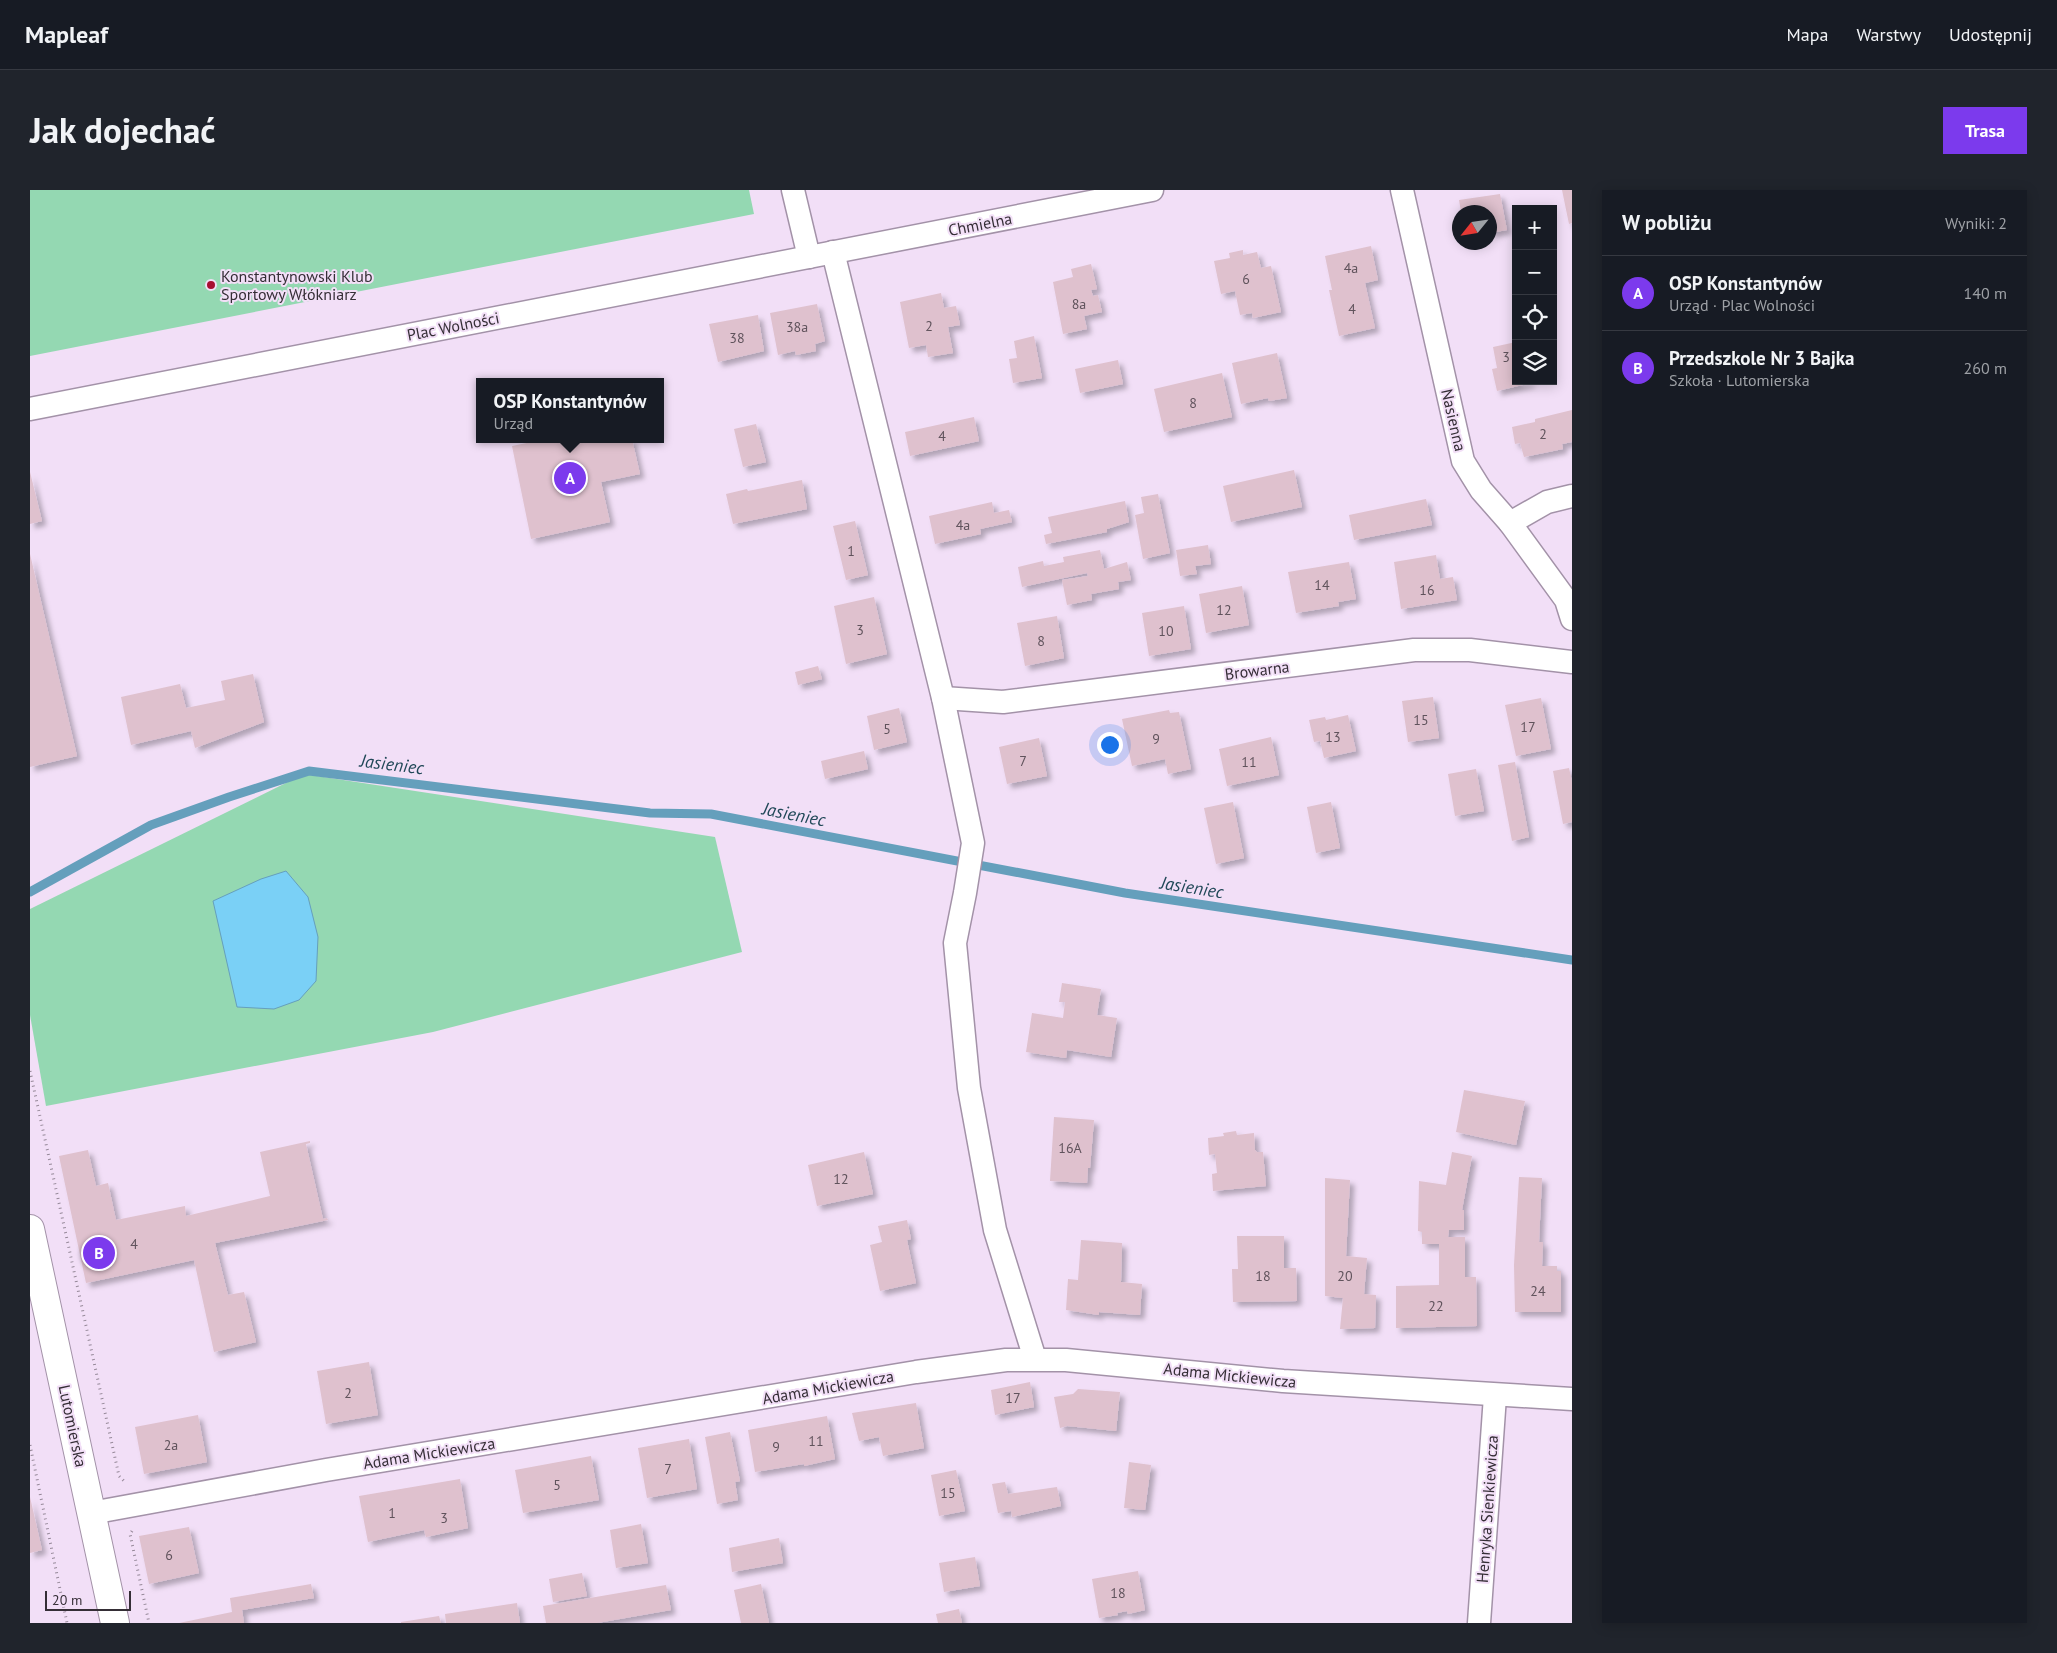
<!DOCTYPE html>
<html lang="pl">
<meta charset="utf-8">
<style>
:root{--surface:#171b24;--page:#20242c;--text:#f1f3f6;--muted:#9ea1a6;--line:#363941;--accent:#7c3aed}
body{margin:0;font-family:"PT Sans",sans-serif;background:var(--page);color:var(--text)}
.controls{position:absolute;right:15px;top:15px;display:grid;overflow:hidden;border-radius:0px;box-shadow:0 2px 12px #0003}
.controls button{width:45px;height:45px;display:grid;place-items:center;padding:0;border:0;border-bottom:1px solid var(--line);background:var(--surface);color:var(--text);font:25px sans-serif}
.compass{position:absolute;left:1422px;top:15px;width:45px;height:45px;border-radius:50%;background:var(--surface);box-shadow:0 2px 12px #0003;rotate:240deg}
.scale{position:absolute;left:15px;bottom:12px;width:86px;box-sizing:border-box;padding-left:5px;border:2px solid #352e36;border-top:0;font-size:14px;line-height:18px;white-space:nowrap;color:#352e36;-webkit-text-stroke:4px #f2dff7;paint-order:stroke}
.you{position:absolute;left:1079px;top:554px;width:18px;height:18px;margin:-12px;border:4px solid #fff;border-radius:50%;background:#1a73e8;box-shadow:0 0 0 8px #1a73e833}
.badge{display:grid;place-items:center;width:32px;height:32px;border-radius:50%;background:var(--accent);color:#fff;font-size:16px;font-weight:700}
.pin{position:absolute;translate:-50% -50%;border:2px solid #fff;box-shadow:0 1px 5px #0006}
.popup{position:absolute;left:446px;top:188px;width:188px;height:65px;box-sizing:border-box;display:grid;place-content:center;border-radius:0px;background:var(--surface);filter:drop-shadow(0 1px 4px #0005);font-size:16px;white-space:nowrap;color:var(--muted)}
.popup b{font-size:19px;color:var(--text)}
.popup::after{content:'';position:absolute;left:50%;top:100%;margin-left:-10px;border:10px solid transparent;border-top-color:var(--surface)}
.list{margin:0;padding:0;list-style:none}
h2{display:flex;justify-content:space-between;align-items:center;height:65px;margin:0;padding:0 20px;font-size:21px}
h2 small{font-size:16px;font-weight:400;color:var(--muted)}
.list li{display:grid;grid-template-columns:32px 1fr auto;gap:15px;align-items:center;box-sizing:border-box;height:75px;padding:0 20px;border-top:1px solid var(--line)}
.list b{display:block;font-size:19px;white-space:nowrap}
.list p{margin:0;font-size:16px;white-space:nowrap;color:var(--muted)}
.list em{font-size:16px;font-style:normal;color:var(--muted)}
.icon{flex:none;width:28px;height:28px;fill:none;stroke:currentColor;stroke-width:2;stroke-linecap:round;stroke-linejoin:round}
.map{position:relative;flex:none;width:1542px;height:1433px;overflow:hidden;border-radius:0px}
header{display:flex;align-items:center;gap:30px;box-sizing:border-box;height:70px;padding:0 25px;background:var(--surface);border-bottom:1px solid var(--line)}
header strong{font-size:24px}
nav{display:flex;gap:28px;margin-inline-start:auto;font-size:18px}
.intro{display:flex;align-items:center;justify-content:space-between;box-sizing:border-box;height:120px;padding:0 30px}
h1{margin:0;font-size:35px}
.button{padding:12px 22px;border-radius:0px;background:var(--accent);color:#fff;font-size:18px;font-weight:700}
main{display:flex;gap:30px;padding:0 30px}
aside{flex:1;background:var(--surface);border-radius:0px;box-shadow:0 2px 12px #0003}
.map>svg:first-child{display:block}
.green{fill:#94d8b2}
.water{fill:#7ad0f6;stroke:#659fbc}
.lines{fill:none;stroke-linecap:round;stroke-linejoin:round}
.stream{stroke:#659fbc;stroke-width:9}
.building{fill:#dfc1ce;filter:url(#shadow)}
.minor-casing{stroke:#a392a8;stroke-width:25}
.secondary-casing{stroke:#a392a8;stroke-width:30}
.path{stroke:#968999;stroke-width:3;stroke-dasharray:1 4;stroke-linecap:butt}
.minor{stroke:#fff;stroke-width:22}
.secondary{stroke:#fff;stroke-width:28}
.poi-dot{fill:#a70e31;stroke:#f2dff7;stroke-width:2}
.labels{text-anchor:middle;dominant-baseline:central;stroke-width:4;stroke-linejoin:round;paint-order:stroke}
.number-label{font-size:14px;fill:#60535c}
.street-label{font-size:16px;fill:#352e36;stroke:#f2dff7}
.poi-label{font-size:16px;fill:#352e36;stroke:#f2dff7;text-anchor:start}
.water-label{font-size:18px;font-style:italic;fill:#214858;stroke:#f2dff7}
</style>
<header>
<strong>Mapleaf</strong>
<nav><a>Mapa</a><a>Warstwy</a><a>Udostępnij</a></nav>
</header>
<div class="intro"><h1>Jak dojechać</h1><a class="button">Trasa</a></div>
<main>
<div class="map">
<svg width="1542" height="1433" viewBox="0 0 1542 1433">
<defs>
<filter id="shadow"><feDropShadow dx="4.5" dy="4.5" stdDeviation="2.5" flood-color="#0004"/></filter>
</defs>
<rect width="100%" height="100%" fill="#f2dff7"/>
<g class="green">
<polygon points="0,0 719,0 724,24 0,166"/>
<polygon points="274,584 685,647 712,762 403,842 16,916 0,825 0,719"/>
</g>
<polygon class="water" points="256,681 278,707 288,747 286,791 269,810 244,819 207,817 183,711 231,689"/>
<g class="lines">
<polyline class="stream" points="0,702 121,635 199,607 279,581 620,623 681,624 1095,703 1542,770"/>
</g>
<g class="building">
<polygon points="1532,0 1542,0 1542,33 1539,34"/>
<polygon points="1470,4 1477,40 1460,43 1460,22 1431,22 1429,10"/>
<polygon points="1341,56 1348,90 1335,93 1345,138 1309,146 1299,100 1302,100 1295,66"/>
<polygon points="1213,60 1213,65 1227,62 1231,78 1241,76 1251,122 1223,128 1222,123 1210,125 1205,101 1191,104 1184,71 1200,68 1199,63"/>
<polygon points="1061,74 1067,99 1061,100 1063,106 1068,105 1072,122 1054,126 1057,139 1033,144 1023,92 1043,87 1041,79"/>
<polygon points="911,103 914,118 926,116 930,135 918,137 923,163 898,167 896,155 879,158 870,112"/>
<polygon points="787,114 795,151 785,154 786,161 766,165 765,161 748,165 740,123"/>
<polygon points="728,125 734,161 688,172 679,134"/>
<polygon points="1004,146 1012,188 983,193 979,169 987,168 984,151"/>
<polygon points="1486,152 1486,191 1501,191 1501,193 1467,201 1462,179 1467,178 1463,157"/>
<polygon points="1247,163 1257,208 1239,211 1238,208 1211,214 1202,173"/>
<polygon points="1088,170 1093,194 1050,203 1045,179"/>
<polygon points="1192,183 1202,227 1134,242 1124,199"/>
<polygon points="1542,220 1542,252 1532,254 1533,259 1494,267 1490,253 1485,254 1482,237 1505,232 1505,229"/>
<polygon points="944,227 949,251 880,266 875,242"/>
<polygon points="726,234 736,272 713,277 704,239"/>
<polygon points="516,249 602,249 610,284 571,292 580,332 501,349 482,256"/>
<polygon points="1264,280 1272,317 1201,332 1193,296"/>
<polygon points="0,282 12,331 0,334"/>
<polygon points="772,290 777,319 703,334 696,304 717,299 718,301"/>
<polygon points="1128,304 1140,363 1113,369 1105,325 1114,323 1111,307"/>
<polygon points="1396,309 1402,335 1324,350 1319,325"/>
<polygon points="1095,311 1099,332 1077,339 1077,342 1016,354 1014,345 1022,343 1018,327"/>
<polygon points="962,312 964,323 979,320 982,332 950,339 951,344 905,354 899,326"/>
<polygon points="825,331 838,385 816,390 803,336"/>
<polygon points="1178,355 1181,374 1165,376 1167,384 1150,386 1146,360"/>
<polygon points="1070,360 1074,379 1097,372 1101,390 1088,392 1089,399 1061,404 1062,410 1037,415 1032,390 1058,386 1057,383 992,397 988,377 1013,371 1014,376 1034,372 1033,367"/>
<polygon points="0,364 47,566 0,577"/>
<polygon points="1406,365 1410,389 1423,387 1427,410 1371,419 1364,372"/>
<polygon points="1319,372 1326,409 1308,412 1309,416 1266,423 1258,382"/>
<polygon points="1212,396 1219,435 1176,443 1169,404"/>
<polygon points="844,407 857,464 816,474 804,416"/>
<polygon points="1154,416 1161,459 1119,466 1112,423"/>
<polygon points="1027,426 1034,468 995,476 987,433"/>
<polygon points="788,476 792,489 768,495 765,482"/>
<polygon points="223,484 234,532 165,558 161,541 101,555 91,507 150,494 156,518 195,510 191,491"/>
<polygon points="1403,507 1409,548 1378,552 1372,511"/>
<polygon points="1511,508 1521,559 1486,566 1475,515"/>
<polygon points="869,518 877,552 844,560 837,526"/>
<polygon points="1139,520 1140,523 1149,522 1161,579 1138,584 1135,569 1102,576 1092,529"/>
<polygon points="1318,525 1326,561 1294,568 1290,551 1284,552 1279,530 1295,527 1296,530"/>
<polygon points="1241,547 1249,585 1197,596 1189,559"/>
<polygon points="1009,548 1017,586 977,594 969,557"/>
<polygon points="834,561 838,579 795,589 791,571"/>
<polygon points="1485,572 1499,647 1482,651 1468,575"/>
<polygon points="1539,578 1542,592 1542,632 1533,634 1523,581"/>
<polygon points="1446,579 1454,621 1425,626 1418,584"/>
<polygon points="1203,612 1214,668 1186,674 1174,618"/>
<polygon points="1301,612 1310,658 1286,663 1277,617"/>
<polygon points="1032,793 1071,799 1067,825 1087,828 1081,867 1037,860 1036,868 996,862 1002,823 1033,828 1035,812 1029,812"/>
<polygon points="1434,900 1495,911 1486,955 1426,942"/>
<polygon points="1024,927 1064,930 1060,978 1058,978 1057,993 1020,991"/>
<polygon points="1206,941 1207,945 1224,943 1225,960 1227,962 1233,962 1236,996 1183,1001 1182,984 1187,983 1185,964 1179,965 1178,948 1194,946 1193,943"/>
<polygon points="280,951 280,953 276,954 293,1029 297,1028 298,1030 185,1053 198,1105 214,1102 226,1152 184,1162 164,1070 56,1093 29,966 58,960 66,996 78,993 86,1030 155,1016 156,1026 240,1006 230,962"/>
<polygon points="834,962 843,1004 787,1016 778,975"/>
<polygon points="1422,962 1442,966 1432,1020 1434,1020 1434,1040 1419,1040 1418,1047 1435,1047 1435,1087 1446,1087 1447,1136 1366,1138 1366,1096 1409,1095 1409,1054 1392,1054 1392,1042 1388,1041 1389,991 1416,995"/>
<polygon points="1489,987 1512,988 1509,1052 1513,1052 1512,1076 1527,1076 1527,1081 1531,1081 1531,1122 1485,1122 1484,1075"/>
<polygon points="1295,988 1320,990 1316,1066 1337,1068 1334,1104 1346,1105 1345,1138 1310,1139 1313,1108 1295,1106"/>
<polygon points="877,1030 881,1049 877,1050 886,1093 850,1101 840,1055 852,1052 848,1036"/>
<polygon points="1207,1046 1254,1046 1254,1078 1266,1078 1267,1111 1203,1112 1202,1079 1208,1079"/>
<polygon points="1051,1050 1092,1053 1091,1092 1112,1094 1110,1125 1069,1122 1069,1125 1036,1120 1038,1089 1048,1090"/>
<polygon points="339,1172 348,1225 296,1234 287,1181"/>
<polygon points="1000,1192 1004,1217 965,1225 961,1200"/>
<polygon points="1048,1199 1090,1202 1086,1241 1037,1236 1030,1238 1024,1207 1043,1204"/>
<polygon points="886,1213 894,1258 853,1266 849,1247 829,1251 822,1223"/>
<polygon points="168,1225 177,1272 114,1284 105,1237"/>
<polygon points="797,1226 805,1269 774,1276 774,1274 725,1282 718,1240"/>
<polygon points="700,1242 710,1291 705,1292 708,1310 687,1314 675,1247"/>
<polygon points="659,1249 667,1299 617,1308 608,1258"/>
<polygon points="561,1266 569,1310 493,1323 485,1280"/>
<polygon points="1099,1272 1121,1275 1115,1320 1094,1318"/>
<polygon points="926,1280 935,1321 909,1326 901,1285"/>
<polygon points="430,1289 438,1338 396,1347 394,1340 338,1352 329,1306"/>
<polygon points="975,1292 978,1304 1027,1297 1031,1316 982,1327 981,1321 968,1323 962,1294"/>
<polygon points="0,1307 12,1360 0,1363"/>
<polygon points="611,1334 618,1373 586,1378 580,1340"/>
<polygon points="159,1337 169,1383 119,1394 109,1346"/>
<polygon points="749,1348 753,1373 702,1382 699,1358"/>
<polygon points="945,1367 950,1396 914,1402 909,1373"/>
<polygon points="1108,1381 1115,1420 1098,1424 1097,1421 1087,1423 1088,1425 1069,1428 1062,1389"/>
<polygon points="552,1383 557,1406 523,1412 519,1389"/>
<polygon points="281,1394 284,1408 212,1420 214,1433 149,1433 202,1422 200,1408"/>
<polygon points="731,1394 739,1433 711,1433 704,1400"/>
<polygon points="636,1395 641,1420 567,1433 516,1433 513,1416"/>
<polygon points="487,1413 490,1433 416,1433 415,1424"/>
<polygon points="929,1419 932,1433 908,1433 906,1424"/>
<polygon points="409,1426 411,1433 371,1433 371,1432"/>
</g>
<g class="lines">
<g class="minor-casing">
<g id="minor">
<polyline points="763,0 779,67"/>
<polyline points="1372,0 1433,271 1451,300 1480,333 1536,410 1542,429"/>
<polyline points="803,62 913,508 943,653 935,703 925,753 939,898 965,1040 1005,1169"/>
<polyline points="0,219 1122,0"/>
<polyline points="1480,333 1517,312 1542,306"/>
<polyline points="913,508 973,512 1384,460 1440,460 1542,472"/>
<polyline points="61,1323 296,1280 886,1182 976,1170 1036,1170 1253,1191 1542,1209"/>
<polyline points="1449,1433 1465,1206"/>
</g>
</g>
<g class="secondary-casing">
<polyline id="secondary" points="0,1039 85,1433"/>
</g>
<g class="path">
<polyline points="0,881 89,1286 94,1291"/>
<polyline points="0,1255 37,1433"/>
<polyline points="102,1341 100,1344 119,1433"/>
</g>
<use href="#minor" class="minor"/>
<use href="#secondary" class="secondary"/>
</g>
<circle class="poi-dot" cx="181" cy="95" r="5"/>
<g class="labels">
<g class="number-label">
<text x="1321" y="78">4a</text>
<text x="1216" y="89">6</text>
<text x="1049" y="114">8a</text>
<text x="1322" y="119">4</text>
<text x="899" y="136">2</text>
<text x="767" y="137">38a</text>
<text x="707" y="148">38</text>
<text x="1476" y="167">3</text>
<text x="1163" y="213">8</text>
<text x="1513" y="244">2</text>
<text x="912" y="246">4</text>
<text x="933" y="335">4a</text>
<text x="821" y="361">1</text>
<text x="1292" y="395">14</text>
<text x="1397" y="400">16</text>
<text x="1194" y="420">12</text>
<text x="830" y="440">3</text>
<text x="1136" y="441">10</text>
<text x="1011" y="451">8</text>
<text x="1391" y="530">15</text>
<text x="1498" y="537">17</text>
<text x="857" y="539">5</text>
<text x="1303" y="547">13</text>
<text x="1126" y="549">9</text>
<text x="993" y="571">7</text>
<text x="1219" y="572">11</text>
<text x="1040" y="958">16A</text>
<text x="811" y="989">12</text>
<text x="104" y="1054">4</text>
<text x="1233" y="1086">18</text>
<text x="1315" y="1086">20</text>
<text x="1508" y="1101">24</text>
<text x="1406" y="1116">22</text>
<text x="318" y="1203">2</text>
<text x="983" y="1208">17</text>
<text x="786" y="1251">11</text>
<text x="141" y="1255">2a</text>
<text x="746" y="1257">9</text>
<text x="638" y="1279">7</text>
<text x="527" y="1295">5</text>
<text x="918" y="1303">15</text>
<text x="362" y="1323">1</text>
<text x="414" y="1328">3</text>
<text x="139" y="1365">6</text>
<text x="1088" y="1403">18</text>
</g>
<g class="street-label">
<text transform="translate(950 34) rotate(-11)">Chmielna</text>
<text transform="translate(423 136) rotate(-11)">Plac Wolności</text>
<text transform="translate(1424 230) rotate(77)">Nasienna</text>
<text transform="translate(1227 480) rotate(-7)">Browarna</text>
<text transform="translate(1200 1185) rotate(6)">Adama Mickiewicza</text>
<text transform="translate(798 1197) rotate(-10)">Adama Mickiewicza</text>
<text transform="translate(43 1236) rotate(78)">Lutomierska</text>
<text transform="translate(399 1263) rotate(-9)">Adama Mickiewicza</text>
<text transform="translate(1457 1319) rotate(-86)">Henryka Sienkiewicza</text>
</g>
<g class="poi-label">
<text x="191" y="86">Konstantynowski Klub<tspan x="191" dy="18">Sportowy Włókniarz</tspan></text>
</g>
<g class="water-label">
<text transform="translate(362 574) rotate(7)">Jasieniec</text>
<text transform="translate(764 624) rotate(11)">Jasieniec</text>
<text transform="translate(1162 697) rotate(9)">Jasieniec</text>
</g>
</g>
</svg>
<div class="controls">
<button>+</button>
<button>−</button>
<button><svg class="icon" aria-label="locate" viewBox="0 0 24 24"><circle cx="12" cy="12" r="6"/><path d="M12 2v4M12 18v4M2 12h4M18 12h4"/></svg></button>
<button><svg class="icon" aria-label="layers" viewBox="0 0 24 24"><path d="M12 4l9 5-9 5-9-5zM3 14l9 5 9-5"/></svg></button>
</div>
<svg class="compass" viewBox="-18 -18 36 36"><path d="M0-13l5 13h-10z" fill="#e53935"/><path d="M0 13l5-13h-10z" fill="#9ea1a6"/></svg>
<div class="scale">20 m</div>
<div class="you"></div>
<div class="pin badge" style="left:540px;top:288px">A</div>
<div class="popup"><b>OSP Konstantynów</b>Urząd</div>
<div class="pin badge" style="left:69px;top:1063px">B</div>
</div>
<aside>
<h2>W pobliżu<small>Wyniki: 2</small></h2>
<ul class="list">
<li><span class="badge">A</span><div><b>OSP Konstantynów</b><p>Urząd · Plac Wolności</p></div><em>140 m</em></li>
<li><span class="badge">B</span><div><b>Przedszkole Nr 3 Bajka</b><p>Szkoła · Lutomierska</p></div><em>260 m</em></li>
</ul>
</aside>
</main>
